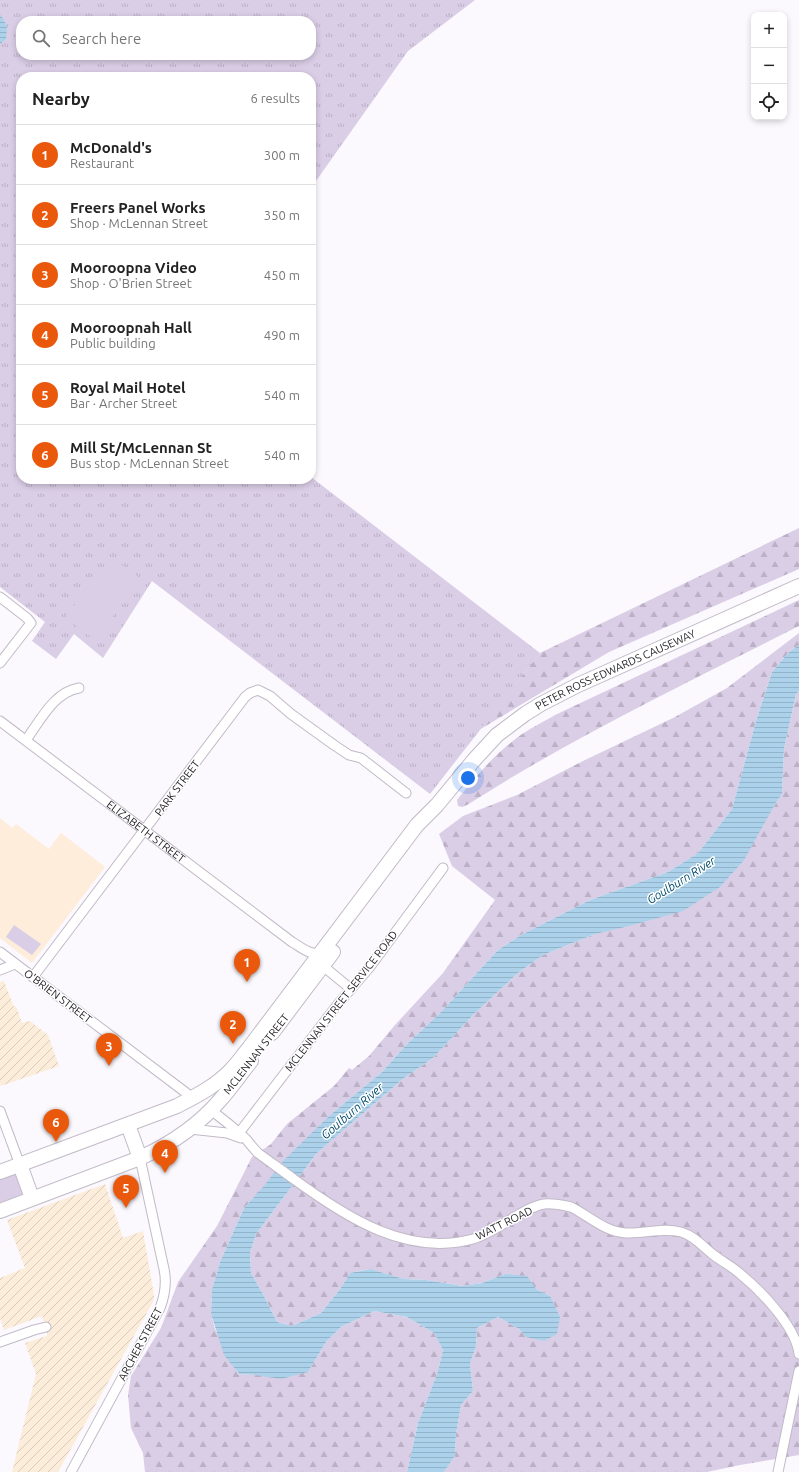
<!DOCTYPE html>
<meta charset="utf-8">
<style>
:root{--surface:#fff;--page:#f2f2f2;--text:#222;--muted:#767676;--line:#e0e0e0;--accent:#ea580c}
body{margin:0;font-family:Ubuntu,sans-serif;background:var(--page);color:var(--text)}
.controls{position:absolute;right:12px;top:12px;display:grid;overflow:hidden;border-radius:8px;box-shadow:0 2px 6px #0003}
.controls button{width:36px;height:36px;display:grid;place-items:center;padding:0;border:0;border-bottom:1px solid var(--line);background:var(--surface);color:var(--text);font:20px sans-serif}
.you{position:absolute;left:468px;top:778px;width:14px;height:14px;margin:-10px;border:3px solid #fff;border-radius:50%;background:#1a73e8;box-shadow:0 0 0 6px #1a73e833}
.badge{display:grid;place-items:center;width:26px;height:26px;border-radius:50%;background:var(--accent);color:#fff;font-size:13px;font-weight:700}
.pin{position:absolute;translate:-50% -33px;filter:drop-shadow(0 1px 2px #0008)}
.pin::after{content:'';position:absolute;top:21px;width:14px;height:12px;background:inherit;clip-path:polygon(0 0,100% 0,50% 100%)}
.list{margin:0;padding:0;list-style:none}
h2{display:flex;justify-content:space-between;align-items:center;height:52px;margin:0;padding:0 16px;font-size:17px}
h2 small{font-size:13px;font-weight:400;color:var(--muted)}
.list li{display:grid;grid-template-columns:26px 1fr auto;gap:12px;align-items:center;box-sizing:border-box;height:60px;padding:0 16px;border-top:1px solid var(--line)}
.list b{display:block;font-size:15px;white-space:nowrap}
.list p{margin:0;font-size:13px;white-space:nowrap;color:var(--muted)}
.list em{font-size:13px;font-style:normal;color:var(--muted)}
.icon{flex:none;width:22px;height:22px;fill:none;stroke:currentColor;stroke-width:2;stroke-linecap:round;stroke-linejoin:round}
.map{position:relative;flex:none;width:799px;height:1472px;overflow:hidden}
.search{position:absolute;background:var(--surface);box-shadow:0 2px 6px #0003;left:16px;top:16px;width:300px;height:44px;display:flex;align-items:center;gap:10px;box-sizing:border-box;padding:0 14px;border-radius:16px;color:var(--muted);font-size:15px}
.panel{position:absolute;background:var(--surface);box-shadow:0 2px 6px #0003;left:16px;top:72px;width:300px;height:412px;border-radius:16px}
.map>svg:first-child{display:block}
.industrial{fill:url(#industrial-furrows)}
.education{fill:#fdedda}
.grass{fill:url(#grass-tufts);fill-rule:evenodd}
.forest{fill:url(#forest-firs)}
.park{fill:#dacde6}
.water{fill:url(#water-rules)}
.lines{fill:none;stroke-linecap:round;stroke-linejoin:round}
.minor-casing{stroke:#c1bac7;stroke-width:11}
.highway-casing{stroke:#c1bac7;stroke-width:16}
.minor{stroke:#fff;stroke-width:9}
.highway{stroke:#fff;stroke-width:14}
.labels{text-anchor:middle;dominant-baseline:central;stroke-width:3;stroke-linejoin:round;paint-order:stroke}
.street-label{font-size:11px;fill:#201e23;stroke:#fff}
.water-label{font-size:12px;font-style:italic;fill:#014a6a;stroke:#fff}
</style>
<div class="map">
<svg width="799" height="1472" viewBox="0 0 799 1472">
<defs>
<pattern id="industrial-furrows" width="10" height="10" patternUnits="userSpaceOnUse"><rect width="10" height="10" fill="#fcedda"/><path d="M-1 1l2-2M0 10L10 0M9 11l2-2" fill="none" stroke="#d8cbbb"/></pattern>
<pattern id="grass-tufts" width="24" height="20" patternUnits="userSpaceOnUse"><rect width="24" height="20" fill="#dacde6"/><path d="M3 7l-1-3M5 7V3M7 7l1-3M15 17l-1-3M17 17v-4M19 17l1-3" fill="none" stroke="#bbb0c5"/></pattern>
<pattern id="forest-firs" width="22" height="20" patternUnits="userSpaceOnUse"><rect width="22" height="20" fill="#dacde6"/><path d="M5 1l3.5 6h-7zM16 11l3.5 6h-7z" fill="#bbb0c5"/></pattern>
<pattern id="water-rules" width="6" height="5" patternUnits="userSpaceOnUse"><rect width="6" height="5" fill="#abd2ea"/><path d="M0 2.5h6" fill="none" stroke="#93b4c8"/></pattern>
</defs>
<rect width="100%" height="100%" fill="#fbf8fe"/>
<g class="industrial">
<polygon points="4,981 14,1007 16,1006 22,1023 30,1021 48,1035 59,1066 1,1086 0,1083 0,982"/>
<polygon points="105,1184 123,1238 143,1231 154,1295 154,1300 58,1472 12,1472 36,1374 25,1343 47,1336 47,1330 42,1316 4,1330 0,1318 0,1278 25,1268 7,1220"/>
</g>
<polygon class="education" points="0,818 12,828 16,824 49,849 61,833 105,867 32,963 0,938"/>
<path class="grass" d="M0,0H475L408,51L311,188V77H21V479H311V477L540,653L430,794L152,581L103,658L74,634L56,659L32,641L45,622L0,587ZM21,21H311V55H21Z"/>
<g class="forest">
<polygon points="799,528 799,569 609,652 479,730 540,653"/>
<path d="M799,600V626C687,683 573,737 467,805L462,807L458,806L457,800C475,777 494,755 518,737C529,729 543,722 555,715Z"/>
<polygon points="799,633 799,645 788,653 772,672 756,721 732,809 698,853 668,872 590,900 521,935 498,950 441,1012 406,1045 382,1072 330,1115 244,1208 220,1262 212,1289 211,1314 215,1329 238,1374 255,1375 308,1372 326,1342 341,1327 374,1311 407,1317 434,1333 443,1350 437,1374 418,1423 407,1472 145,1472 143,1453 131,1428 128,1395 131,1376 161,1328 178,1282 217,1226 252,1157 271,1144 287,1124 334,1086 349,1068 352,1070 369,1056 395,1025 443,973 495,900 452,866 439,834 463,816 517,795 583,761 675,717 727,688"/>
<polygon points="799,691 799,1455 740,1465 707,1472 444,1472 455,1456 456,1434 461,1405 473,1391 470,1364 476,1346 477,1328 498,1317 519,1329 526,1337 550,1296 505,1274 482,1283 463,1286 426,1280 404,1279 369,1269 350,1273 340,1289 321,1313 292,1326 277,1322 263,1294 251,1273 250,1253 256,1234 317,1153 404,1078 433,1058 474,1014 518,973 543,955 595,934 774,806 782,794 784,749 796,694"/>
</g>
<g class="park">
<polygon points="111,557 141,579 118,609 89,587"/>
<polygon points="87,588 117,611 95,640 65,618"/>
<polygon points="14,925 41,944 32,955 6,937"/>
<polygon points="17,1172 24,1194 0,1204 0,1178"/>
</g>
<g class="water">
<polygon points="0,14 7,26 6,39 0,44"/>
<polygon points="799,645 799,691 796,694 784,749 782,794 774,806 744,860 720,887 683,911 629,926 595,934 543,955 518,973 474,1014 433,1058 404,1078 317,1153 256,1234 250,1253 251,1273 263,1294 277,1322 292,1326 321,1313 340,1289 350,1273 370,1269 404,1279 426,1280 463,1286 482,1283 505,1274 527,1276 536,1289 550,1296 560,1317 557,1334 544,1341 526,1337 519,1329 498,1317 477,1328 476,1346 470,1364 473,1391 461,1405 456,1434 455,1456 444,1472 407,1472 418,1423 437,1374 443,1350 434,1333 407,1317 374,1311 341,1327 326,1342 308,1372 281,1379 255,1375 239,1374 224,1355 211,1314 212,1289 220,1262 244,1208 263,1187 284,1160 330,1115 382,1072 406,1045 441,1012 498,950 521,935 590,900 668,872 698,853 732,809 756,721 772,672 788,653"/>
</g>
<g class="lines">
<g class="minor-casing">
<g id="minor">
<polyline points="0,597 27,618 31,623 0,663"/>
<path id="s1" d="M0,721L292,942C301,947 313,958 322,951"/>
<path d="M26,740C40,721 54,692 79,688"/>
<polyline points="0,952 193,1098"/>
<polyline points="323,966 351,989"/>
<polyline points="0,970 15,964"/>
<polyline points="33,977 245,697 250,693 258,690 270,696 291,714 334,745 349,755 361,758 406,793"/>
<path d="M211,1110C223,1119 235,1129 246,1139C250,1144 254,1149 258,1153C270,1162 283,1171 295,1180C346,1217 407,1257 473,1239C497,1232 522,1208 544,1204C553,1203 562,1205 571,1207C589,1216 605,1232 626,1233C644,1234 662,1227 681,1232C695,1236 704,1248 715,1256C723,1262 731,1266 738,1272C759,1289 796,1326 799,1354"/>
<polyline points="0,1111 20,1165"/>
<polyline points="190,1129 227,1133 241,1138"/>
<polyline points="239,1133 338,1004 369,968 443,868"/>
<polyline points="0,1342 34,1330 46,1327"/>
<path d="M71,1472L160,1308C165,1295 167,1283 164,1269L140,1158"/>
<polyline points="778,1472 799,1371"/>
</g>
</g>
<g class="highway-casing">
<g id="highway">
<polyline points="272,1033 333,952"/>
<polyline points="128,1125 140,1158"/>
<polyline points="20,1165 32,1198"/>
<path id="s2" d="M0,1172L177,1106C196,1096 216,1086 231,1070C238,1063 243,1055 249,1048L417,825L437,805L474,760L497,735L525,714L541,704L578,685L799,586"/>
<path d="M0,1211L140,1158C171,1144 199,1125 221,1099C232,1087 241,1073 251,1061"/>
</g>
</g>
<use href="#minor" class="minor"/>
<use href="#highway" class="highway"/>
</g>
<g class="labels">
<g class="street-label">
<text stroke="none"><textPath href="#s2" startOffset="818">PETER ROSS-EDWARDS CAUSEWAY</textPath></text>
<text transform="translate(177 788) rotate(-53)">PARK STREET</text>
<text stroke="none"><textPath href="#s1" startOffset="183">ELIZABETH STREET</textPath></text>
<text transform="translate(58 996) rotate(37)">O'BRIEN STREET</text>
<text transform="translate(341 1001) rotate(-52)">MCLENNAN STREET SERVICE ROAD</text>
<text transform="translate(256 1054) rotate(-52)">MCLENNAN STREET</text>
<text transform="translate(504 1223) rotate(-26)">WATT ROAD</text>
<text transform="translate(140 1344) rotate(-62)">ARCHER STREET</text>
</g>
<g class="water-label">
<text transform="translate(681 880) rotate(-32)">Goulburn River</text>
<text transform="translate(352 1111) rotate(-41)">Goulburn River</text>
</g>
</g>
</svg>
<div class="controls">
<button>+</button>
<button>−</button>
<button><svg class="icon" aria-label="locate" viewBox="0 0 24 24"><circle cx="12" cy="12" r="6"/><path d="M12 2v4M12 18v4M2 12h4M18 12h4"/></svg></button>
</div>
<div class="you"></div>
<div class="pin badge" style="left:247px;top:982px">1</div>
<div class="pin badge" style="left:233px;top:1044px">2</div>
<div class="pin badge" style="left:109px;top:1066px">3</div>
<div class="pin badge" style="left:165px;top:1173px">4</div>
<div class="pin badge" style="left:126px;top:1208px">5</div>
<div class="pin badge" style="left:56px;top:1142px">6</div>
<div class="search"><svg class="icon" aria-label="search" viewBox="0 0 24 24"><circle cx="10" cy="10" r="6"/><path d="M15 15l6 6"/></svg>Search here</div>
<section class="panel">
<h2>Nearby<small>6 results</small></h2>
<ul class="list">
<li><span class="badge">1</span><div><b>McDonald's</b><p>Restaurant</p></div><em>300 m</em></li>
<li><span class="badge">2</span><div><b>Freers Panel Works</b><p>Shop · McLennan Street</p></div><em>350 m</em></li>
<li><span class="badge">3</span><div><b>Mooroopna Video</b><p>Shop · O'Brien Street</p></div><em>450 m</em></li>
<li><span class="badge">4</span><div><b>Mooroopnah Hall</b><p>Public building</p></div><em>490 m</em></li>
<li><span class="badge">5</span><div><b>Royal Mail Hotel</b><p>Bar · Archer Street</p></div><em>540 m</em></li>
<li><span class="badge">6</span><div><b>Mill St/McLennan St</b><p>Bus stop · McLennan Street</p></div><em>540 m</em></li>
</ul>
</section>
</div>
